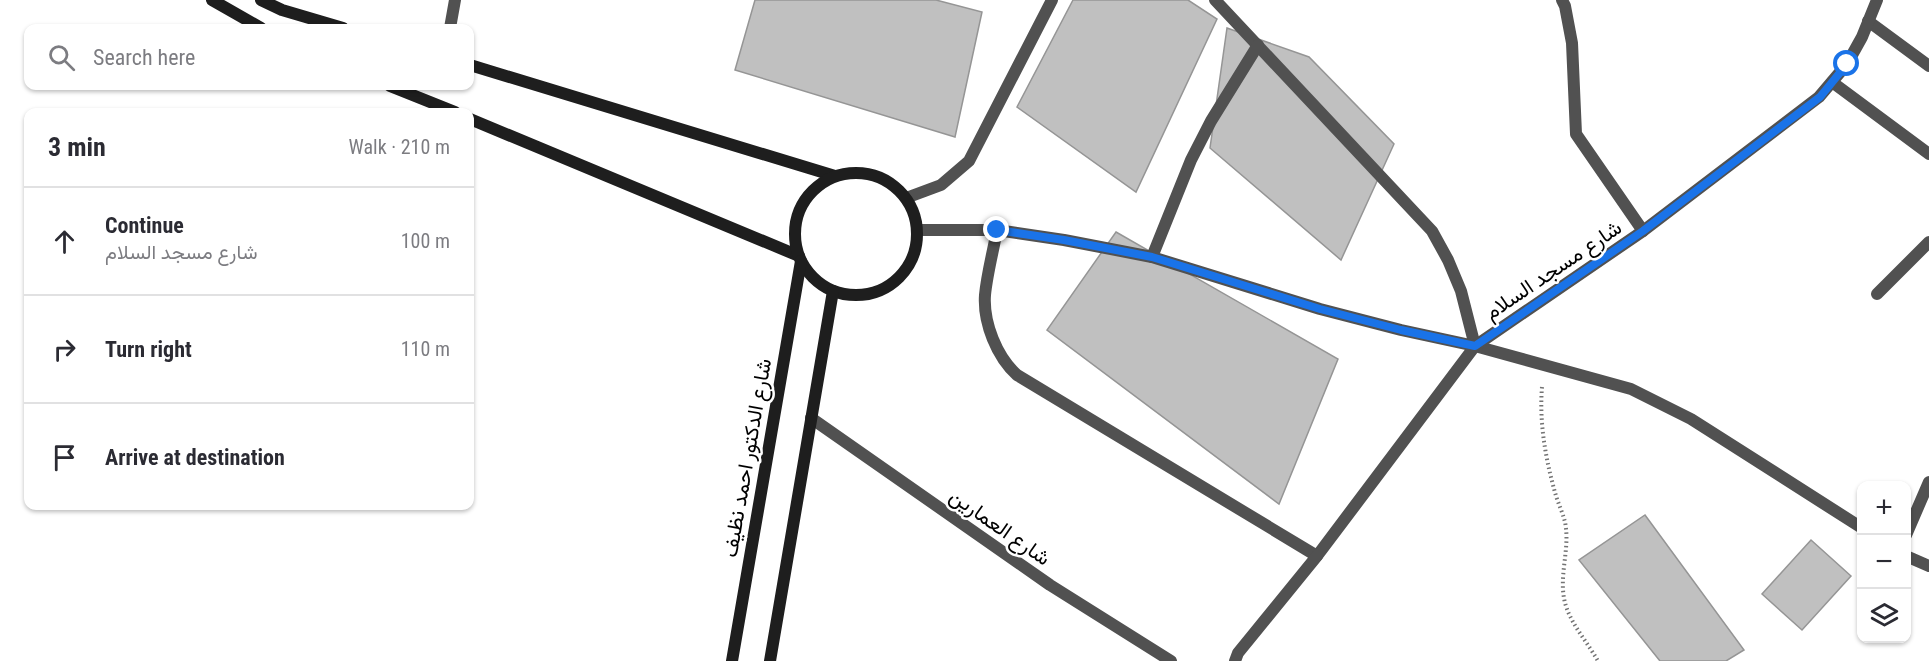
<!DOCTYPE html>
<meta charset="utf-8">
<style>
:root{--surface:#fff;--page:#f2f2f3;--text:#2b2b33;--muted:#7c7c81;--line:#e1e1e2}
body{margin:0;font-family:"Roboto Condensed",Vazirmatn,sans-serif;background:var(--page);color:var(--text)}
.controls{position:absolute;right:18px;bottom:18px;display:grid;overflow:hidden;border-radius:12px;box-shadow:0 2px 4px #0004}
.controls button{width:54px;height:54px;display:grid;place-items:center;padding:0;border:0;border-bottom:2px solid var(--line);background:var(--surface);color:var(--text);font:30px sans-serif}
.stop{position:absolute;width:18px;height:18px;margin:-14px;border:4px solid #1a73e8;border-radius:50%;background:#fff}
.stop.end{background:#1a73e8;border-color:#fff;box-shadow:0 2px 6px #0008}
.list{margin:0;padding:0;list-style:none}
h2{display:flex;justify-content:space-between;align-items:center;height:78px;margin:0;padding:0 24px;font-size:26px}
h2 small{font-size:20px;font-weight:400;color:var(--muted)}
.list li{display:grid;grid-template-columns:39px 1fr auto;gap:18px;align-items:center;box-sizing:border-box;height:108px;padding:0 24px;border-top:2px solid var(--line)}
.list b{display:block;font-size:22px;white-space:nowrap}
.list p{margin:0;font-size:20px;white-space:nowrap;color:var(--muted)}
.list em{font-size:20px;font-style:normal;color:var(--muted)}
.icon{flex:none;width:33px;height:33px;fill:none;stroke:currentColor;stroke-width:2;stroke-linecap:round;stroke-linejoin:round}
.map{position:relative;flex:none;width:1929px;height:661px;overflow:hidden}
.search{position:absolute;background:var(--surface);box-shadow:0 2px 4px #0004;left:24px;top:24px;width:450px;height:66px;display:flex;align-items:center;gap:15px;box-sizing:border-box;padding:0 21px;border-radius:12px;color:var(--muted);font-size:22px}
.panel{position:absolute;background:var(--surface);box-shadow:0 2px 4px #0004;left:24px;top:108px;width:450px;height:402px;border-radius:12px}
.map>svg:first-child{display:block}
.building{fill:#c0c0c0;stroke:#959595;stroke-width:1.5}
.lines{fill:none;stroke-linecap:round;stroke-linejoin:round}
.path{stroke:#737373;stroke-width:4;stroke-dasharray:1.5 3;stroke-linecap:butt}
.street{stroke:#515151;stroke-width:12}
.secondary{stroke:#1e1e1e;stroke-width:12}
.route{stroke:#1a73e8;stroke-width:8}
.labels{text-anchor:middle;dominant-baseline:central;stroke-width:5;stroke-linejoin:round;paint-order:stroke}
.street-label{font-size:21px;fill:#000;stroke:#fff}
</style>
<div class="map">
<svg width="1929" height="661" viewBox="0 0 1929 661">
<rect width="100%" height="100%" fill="#fff"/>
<g class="building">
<polygon points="755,0 936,0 982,12 955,137 735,70"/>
<polygon points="1073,0 1188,0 1217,19 1136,192 1017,107"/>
<polygon points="1227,28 1309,57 1394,144 1341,260 1210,148"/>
<polygon points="1116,232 1338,359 1279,504 1047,330"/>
<polygon points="1645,515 1744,650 1726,661 1660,661 1579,560"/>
<polygon points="1811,540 1851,576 1802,630 1762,594"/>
</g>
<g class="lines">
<path class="path" d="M1542,387C1539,424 1546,461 1556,496C1559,505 1563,514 1565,522C1571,551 1556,580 1567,609C1573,626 1589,645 1598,661"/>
<g class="street">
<polyline points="1215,0 1432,231 1448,260 1461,291 1475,346"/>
<polyline points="1562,0 1565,6 1572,43 1576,134 1643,231"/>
<polyline points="1868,21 1929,66"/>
<polyline points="450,28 455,0"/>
<polyline points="1832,82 1929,154"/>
<polyline points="906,198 941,185 969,161 1052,0"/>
<polyline points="918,230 997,230 1064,240 1152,257 1320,309 1401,330 1475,346 1631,389 1691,419 1862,528"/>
<path d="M997,230C993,252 987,274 985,295C983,323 997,357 1017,375L1317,556"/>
<polyline points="1152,257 1191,160 1211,121 1258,45"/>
<polyline points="1877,294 1929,242"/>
<polyline points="811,418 1050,585 1171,661"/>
<polyline points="1906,535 1929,482"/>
<polyline points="1906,556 1929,566"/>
<polyline points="1235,661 1238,653 1317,556 1475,346 1643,231 1819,97 1847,64 1862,37 1877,0"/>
</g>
<g class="secondary">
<polyline points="212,0 261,28"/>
<polyline points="261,0 282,10 343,28"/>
<polyline points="470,65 835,176"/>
<polyline points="390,86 455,112"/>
<polyline points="470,119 799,256"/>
<circle cx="856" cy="234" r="61"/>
<polyline points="732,661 801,261"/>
<polyline points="770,661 833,291"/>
</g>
</g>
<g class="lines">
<polyline class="route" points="997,230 1064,240 1152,257 1320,309 1401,330 1475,346 1643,231 1820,97 1847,64"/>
</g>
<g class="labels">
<g class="street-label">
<text transform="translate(1553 270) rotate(-34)">شارع مسجد السلام</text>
<text transform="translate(747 458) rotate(-80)">شارع الدكتور احمد نظيف</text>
<text transform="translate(1000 527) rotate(35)">شارع العمارين</text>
</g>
</g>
</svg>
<div class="controls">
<button>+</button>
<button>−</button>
<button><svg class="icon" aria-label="layers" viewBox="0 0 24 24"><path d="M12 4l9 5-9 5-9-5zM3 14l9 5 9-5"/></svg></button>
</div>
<div class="stop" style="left:1847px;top:64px"></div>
<div class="stop end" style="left:997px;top:230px"></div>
<div class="search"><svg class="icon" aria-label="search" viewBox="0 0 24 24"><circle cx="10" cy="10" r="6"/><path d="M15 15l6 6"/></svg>Search here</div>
<section class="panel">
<h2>3 min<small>Walk · 210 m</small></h2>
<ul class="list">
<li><svg class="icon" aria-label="ahead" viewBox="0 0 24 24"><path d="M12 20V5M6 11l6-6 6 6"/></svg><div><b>Continue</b><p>شارع مسجد السلام</p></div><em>100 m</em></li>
<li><svg class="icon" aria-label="right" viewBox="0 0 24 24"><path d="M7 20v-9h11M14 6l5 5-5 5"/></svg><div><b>Turn right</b></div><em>110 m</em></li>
<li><svg class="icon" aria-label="arrive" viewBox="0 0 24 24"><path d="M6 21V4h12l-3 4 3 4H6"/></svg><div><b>Arrive at destination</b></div></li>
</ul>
</section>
</div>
